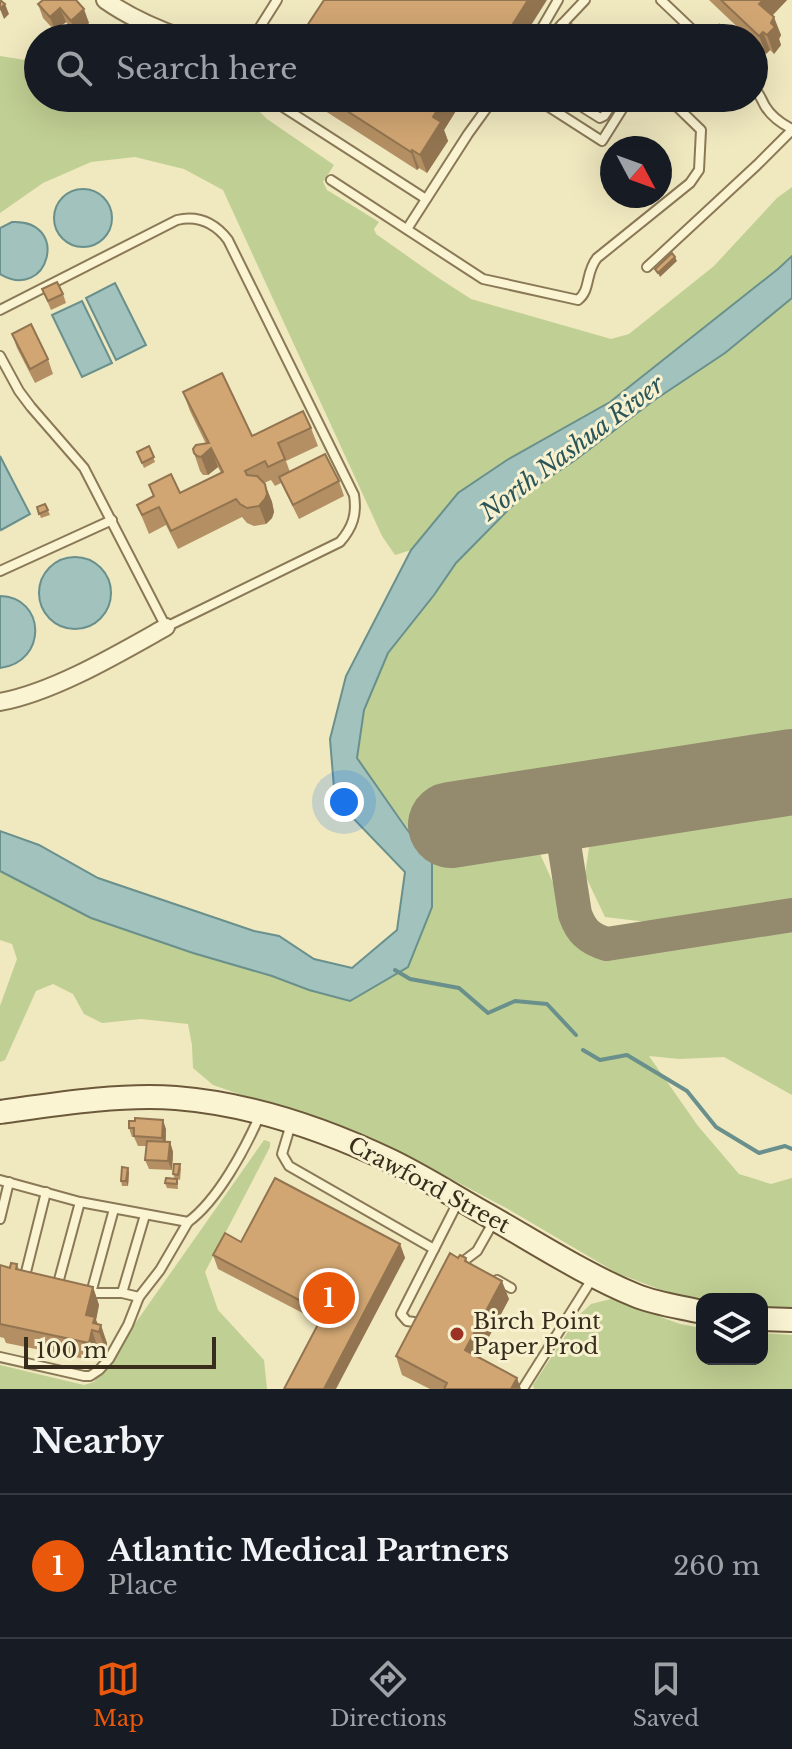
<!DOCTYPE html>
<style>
:root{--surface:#171b24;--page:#242831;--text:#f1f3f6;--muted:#9ea1a6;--line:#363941;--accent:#ea580c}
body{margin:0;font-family:"Libre Baskerville",serif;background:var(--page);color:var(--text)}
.controls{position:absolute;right:24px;bottom:24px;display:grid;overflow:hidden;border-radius:16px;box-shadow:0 8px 32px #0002}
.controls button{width:72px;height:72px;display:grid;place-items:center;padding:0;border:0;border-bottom:2px solid var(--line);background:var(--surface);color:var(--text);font:40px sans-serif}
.compass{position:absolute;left:600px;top:136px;width:72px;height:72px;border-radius:50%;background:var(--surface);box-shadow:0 8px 32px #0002;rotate:131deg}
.scale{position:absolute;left:24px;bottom:20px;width:192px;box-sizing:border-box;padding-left:8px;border:4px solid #382d1c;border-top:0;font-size:22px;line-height:28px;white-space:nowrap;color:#382d1c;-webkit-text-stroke:6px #f7f1cf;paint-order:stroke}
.you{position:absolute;left:344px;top:802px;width:28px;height:28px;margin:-20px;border:6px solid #fff;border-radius:50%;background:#1a73e8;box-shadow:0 0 0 12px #1a73e833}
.badge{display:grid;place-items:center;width:52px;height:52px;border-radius:50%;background:var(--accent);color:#fff;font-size:26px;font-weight:700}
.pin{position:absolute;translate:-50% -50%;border:4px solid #fff;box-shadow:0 2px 8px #0006}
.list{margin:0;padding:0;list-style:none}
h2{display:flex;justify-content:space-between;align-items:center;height:104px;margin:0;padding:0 32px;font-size:34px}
h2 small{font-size:26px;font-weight:400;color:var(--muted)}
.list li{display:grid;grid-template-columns:52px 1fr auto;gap:24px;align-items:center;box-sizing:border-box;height:144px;padding:0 32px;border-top:2px solid var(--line)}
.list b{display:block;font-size:30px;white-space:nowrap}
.list p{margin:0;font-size:26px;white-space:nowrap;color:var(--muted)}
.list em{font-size:26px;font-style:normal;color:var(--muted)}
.icon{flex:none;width:44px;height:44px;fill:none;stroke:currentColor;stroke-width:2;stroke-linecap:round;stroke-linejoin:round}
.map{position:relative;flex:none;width:792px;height:1389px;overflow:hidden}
.search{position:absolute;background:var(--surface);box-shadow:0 8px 32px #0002;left:24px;right:24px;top:24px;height:88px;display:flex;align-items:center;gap:20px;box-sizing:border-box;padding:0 28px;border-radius:44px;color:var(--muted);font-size:30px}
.sheet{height:248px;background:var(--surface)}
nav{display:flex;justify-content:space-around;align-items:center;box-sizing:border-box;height:112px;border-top:2px solid var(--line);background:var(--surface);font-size:22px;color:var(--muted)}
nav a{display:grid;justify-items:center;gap:4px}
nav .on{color:var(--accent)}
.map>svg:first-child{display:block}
.green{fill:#c0cf93}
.water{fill:#a2c2bd;stroke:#69908c;stroke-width:2}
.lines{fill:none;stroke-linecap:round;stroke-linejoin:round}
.stream{stroke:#69908c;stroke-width:4}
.taxiway{stroke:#948a6e;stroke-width:34}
.runway{stroke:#948a6e;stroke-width:86}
.lane-casing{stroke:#8a7956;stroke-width:12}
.street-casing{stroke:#8a7956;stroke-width:20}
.secondary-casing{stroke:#6b593a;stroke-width:26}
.path{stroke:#8a7956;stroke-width:2;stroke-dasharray:6 4;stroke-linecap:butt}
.lane{stroke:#fbf4d3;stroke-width:8}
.street{stroke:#fbf4d3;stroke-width:16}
.secondary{stroke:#fbf4d3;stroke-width:22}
.wall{fill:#b48f63}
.shaded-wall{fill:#927450}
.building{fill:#d1a673;stroke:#927450;stroke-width:2}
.poi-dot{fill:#9c3223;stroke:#f7f1cf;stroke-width:3}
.labels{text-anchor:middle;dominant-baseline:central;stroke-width:6;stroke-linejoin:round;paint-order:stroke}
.street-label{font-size:22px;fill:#382d1c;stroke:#f7f1cf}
.poi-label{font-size:22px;fill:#382d1c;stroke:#f7f1cf;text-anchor:start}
.water-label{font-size:24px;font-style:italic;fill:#2a5659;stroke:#f7f1cf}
</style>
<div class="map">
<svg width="792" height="1389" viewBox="0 0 792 1389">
<rect width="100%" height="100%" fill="#f0e8bf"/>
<g class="green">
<polygon points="0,56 38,62 38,98 261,98 260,112 267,119 334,165 323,182 327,190 379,222 374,229 376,234 437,277 471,299 611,339 629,334 714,266 777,198 792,187 792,256 778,269 610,402 508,460 458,493 411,550 395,555 382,536 223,190 184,169 135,157 91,162 43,183 0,213"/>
<path d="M792,298V743L444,797L454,856L535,843C542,859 550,874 556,891C568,924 572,956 616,954L792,929V1095L724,1057L679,1059L649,1056L698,1126L739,1174L771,1184L792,1178V1309H762V1299H702V1301L682,1298L617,1273L508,1209L410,1157L313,1120L213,1085L193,1068L192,1045L188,1024L141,1019L102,1023L84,1014L73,994L53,984L36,991L5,1060L0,1062V1006L17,959L12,944L0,940V871L91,918L272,976L309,990L408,967L432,862L357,758L364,710L388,653L434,595L456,563L523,495L574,461L653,401L725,353Z"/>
<polygon points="792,802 792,904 647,922 605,917 585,875 591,834"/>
<polygon points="264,1140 270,1142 270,1147 205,1272 218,1310 264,1360 267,1389 0,1389 0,1365 84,1385 94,1382"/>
<polygon points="611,1299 680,1324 702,1328 702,1359 762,1359 762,1333 792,1335 792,1389 534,1389 533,1385 579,1315 591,1304"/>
</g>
<g class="water">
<circle cx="83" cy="218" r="29"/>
<path d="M12,222C71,219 49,303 0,274V228Z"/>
<polygon points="792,256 792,298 725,353 653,401 574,461 523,495 456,563 434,595 388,653 364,710 357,758 406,828 432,862 432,907 408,967 350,1001 309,990 272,976 193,953 91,918 0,871 0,831 39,845 98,878 254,931 279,936 314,959 352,968 397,930 405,872 350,815 334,788 330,739 346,676 411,550 458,493 507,460 610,402 778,269"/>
<polygon points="115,283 146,345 116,360 86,298"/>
<polygon points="82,301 112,363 82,377 52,315"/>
<polygon points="0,456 30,514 1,530 0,528"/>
<circle cx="75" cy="593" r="36"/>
<path d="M0,596C46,597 48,662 0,668Z"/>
</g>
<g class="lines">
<g class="stream">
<polyline points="395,970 410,979 459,988 488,1013 515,1001 547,1004 576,1035"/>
<polyline points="583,1050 600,1060 627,1055 687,1091 716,1127 759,1153 785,1146 792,1149"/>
</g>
<path class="taxiway" d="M598,803C578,811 565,821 564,844L575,914C581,931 589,939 607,944L792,915"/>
<polyline class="runway" points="451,825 792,772"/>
<g class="lane-casing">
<g id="lane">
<polyline points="661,0 701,38"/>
<polyline points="562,24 584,38"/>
<polyline points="253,38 277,0"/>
<polyline points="536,38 558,0"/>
<polyline points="549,38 585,0"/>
<path d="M754,88C760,94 761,99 765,106C771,116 782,124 792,129"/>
<polyline points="271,98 272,100 426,199"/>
<polyline points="535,98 602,141 629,98"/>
<polyline points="568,98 600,118 604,116 616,98"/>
<path d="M331,180L483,279L578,300C591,290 585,273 597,258L690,183L699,170L701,130L668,98"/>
<polyline points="407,229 468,134 494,98"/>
<polyline points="647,267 757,165 792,130"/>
<path d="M0,310L177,220C199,215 215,223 228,240L354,495C357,514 353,527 340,542L166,627L84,468L31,407L19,391L0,356"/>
<polyline points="0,571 112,520"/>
<polyline points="291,1124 282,1154 289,1166 434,1249"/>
<path d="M0,1180L80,1202L188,1222C218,1200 245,1149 260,1115"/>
<polyline points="0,1219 9,1182"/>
<polyline points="461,1263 477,1251 494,1221"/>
<polyline points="28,1279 25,1276 46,1192"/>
<polyline points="497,1280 511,1288"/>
<polyline points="57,1287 80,1202"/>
<polyline points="88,1293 122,1293 139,1297"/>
<polyline points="91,1293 114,1209"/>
<polyline points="122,1293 145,1215"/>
<polyline points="424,1321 421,1323 407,1321 401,1314 459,1200"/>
<polyline points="0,1357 84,1376 90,1376 99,1370 109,1359 128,1325 139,1297 160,1270 188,1222"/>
<polyline points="524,1387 592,1279"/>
</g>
</g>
<g class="street-casing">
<g id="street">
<path d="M105,0C129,17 154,28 182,38"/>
<path d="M0,702C54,692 118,654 166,627"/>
</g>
</g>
<g class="secondary-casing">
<g id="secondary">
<path d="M0,1112C57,1104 119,1094 176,1098C251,1104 324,1129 391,1161C422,1176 452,1195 482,1212C532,1240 583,1274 637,1296C657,1304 681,1307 702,1312"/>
<polyline points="762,1319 792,1320"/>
</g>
</g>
<g class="path">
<polyline points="733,31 737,27"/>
<polyline points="710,35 720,24"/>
<polyline points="727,38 730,35"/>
</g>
<use href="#lane" class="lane"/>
<use href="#street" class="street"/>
<use href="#secondary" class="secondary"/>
</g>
<g class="wall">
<polygon points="76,0 89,23 76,35 66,22 55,31 43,18 38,4"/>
<polygon points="709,0 787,0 772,16 781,35 779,39 781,45 774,54 770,50 766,54 754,43 754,38 749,38"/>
<polygon points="305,98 464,98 444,130 448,141 427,173 419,168 417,170"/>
<polygon points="597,98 612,98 608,105"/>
<polygon points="42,289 63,294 66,303 51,310"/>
<polygon points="12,334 48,359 53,374 35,383 17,348"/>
<polygon points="183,392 252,436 311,428 318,446 286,461 290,472 339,481 344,496 299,519 281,483 275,486 271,480 264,483 272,502 274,512 272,518 266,524 254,526 247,523 242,517 178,549 166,525 149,534 137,505 153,496 149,485 180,493 221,473 218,467 208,475 203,475 200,471 194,453 206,444 190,411"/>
<polygon points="149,446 155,462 144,468 137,452"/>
<polygon points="45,504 50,515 41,518 37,507"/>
<polygon points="129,1128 166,1129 166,1142 170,1142 173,1152 172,1170 149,1169 145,1160 146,1146 138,1146 134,1137 132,1137"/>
<polygon points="180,1164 181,1169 180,1180 177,1179 178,1189 167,1188 165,1183 175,1179 173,1174"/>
<polygon points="129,1172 128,1186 122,1186 121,1181"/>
<polygon points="241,1242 400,1244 405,1258 320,1322 218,1269 213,1255"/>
<polygon points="458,1258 466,1258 468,1263 509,1299 478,1357 511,1389 430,1389 402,1375 396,1356"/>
<polygon points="17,1264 19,1270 93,1287 99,1305 96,1320 107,1343 106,1351 98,1349 95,1361 6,1343 4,1338 0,1337 0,1265 10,1268"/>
</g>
<g class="shaded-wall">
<polygon points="528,0 547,0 523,38 504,38"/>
<polygon points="763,0 787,0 766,22 759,4"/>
<polygon points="5,4 9,14 4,19 0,9"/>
<polygon points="60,8 66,22 55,31 50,17"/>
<polygon points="84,9 89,23 76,35 71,21"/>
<polygon points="774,17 781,35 779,39 781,45 774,54 767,35"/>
<polygon points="763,32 770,50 766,54 759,36"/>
<polygon points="445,98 464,98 444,130 448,141 427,173 420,155 433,117"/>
<polygon points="605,98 612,98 608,105"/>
<polygon points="412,150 419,168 417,170 411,152"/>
<polygon points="675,257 677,261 660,277 658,273"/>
<polygon points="211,448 218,467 208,475 201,457"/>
<polygon points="265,484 272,502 274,512 272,518 266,524 259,506"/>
<polygon points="163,1120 166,1129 165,1147 162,1138"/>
<polygon points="170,1142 173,1152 172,1170 168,1161"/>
<polygon points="128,1168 129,1172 128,1186 126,1181"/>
<polygon points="400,1244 405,1258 336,1389 324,1389"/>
<polygon points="502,1281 509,1299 472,1369 465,1350"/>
<polygon points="93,1287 99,1305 96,1320 100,1330 101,1325 107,1343 106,1351 99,1332 86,1315"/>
<polygon points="92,1330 98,1349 95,1361 89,1343"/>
<polygon points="517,1378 521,1389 511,1389"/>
</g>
<g class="building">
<polygon points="0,0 5,4 0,9"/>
<polygon points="43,0 76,0 84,9 71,21 60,8 50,17 38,4"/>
<polygon points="324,0 528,0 504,38 487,38 485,37 484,38 299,38"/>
<polygon points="721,0 763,0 759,4 774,17 771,23 775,27 767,35 763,32 759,36"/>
<polygon points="327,98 445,98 433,117 441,122 420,155 412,150 411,152"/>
<polygon points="672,253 675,257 658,273 655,269"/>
<polygon points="57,282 63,294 48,301 42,289"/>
<polygon points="31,324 48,359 30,369 12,334"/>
<polygon points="222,373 252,436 303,411 311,428 278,443 285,459 268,467 265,461 245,471 247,475 257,476 265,484 267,494 265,499 259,506 247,508 240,504 236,499 171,531 159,507 142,515 137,505 154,496 149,485 171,474 180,493 223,472 211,448 201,457 197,456 194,453 193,449 196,445 209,443 183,392"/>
<polygon points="149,446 154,457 142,463 137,452"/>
<polygon points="325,454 339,481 293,505 279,477"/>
<polygon points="45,504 48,510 39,514 37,507"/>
<polygon points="135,1118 163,1120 162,1138 134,1136 134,1128 129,1128 129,1121 135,1121"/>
<polygon points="147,1141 170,1142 168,1161 145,1160"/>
<polygon points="174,1164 180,1164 178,1175 173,1174"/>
<polygon points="122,1167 128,1168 126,1181 121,1181"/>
<polygon points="166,1178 177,1179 177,1184 165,1183"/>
<polygon points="275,1178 400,1244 324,1389 284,1389 324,1313 213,1255 225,1233 241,1242"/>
<polygon points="450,1253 458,1258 460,1255 466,1258 465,1261 502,1281 465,1350 517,1378 511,1389 444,1389 447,1383 396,1356"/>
<polygon points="11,1263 17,1264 16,1269 93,1287 86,1315 95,1317 93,1323 101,1325 99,1332 92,1330 89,1343 0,1324 0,1265 10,1268"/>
</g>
<circle class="poi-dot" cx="457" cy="1334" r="8"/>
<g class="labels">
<g class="street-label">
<text transform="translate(429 1185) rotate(28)">Crawford Street</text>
</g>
<g class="poi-label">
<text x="473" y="1321">Birch Point<tspan x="473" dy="25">Paper Prod</tspan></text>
</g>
<g class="water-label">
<text transform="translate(572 448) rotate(-37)">North Nashua River</text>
</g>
</g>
</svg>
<div class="controls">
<button><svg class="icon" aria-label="layers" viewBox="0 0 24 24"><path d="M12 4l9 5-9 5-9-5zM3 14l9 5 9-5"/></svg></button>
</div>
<svg class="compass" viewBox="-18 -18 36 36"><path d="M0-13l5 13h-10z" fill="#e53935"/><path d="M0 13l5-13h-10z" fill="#9ea1a6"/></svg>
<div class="scale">100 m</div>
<div class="you"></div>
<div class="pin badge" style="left:329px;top:1298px">1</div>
<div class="search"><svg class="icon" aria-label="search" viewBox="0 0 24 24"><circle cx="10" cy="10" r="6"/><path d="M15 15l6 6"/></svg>Search here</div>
</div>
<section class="sheet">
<h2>Nearby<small></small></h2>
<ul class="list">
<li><span class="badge">1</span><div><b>Atlantic Medical Partners</b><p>Place</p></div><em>260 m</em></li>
</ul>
</section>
<nav>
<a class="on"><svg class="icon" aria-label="map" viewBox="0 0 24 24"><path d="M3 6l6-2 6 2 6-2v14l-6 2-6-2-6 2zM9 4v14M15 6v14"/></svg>Map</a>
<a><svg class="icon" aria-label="directions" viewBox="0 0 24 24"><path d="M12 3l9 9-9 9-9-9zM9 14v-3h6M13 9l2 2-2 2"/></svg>Directions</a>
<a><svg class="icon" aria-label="saved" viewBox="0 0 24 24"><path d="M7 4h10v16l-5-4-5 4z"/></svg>Saved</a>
</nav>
